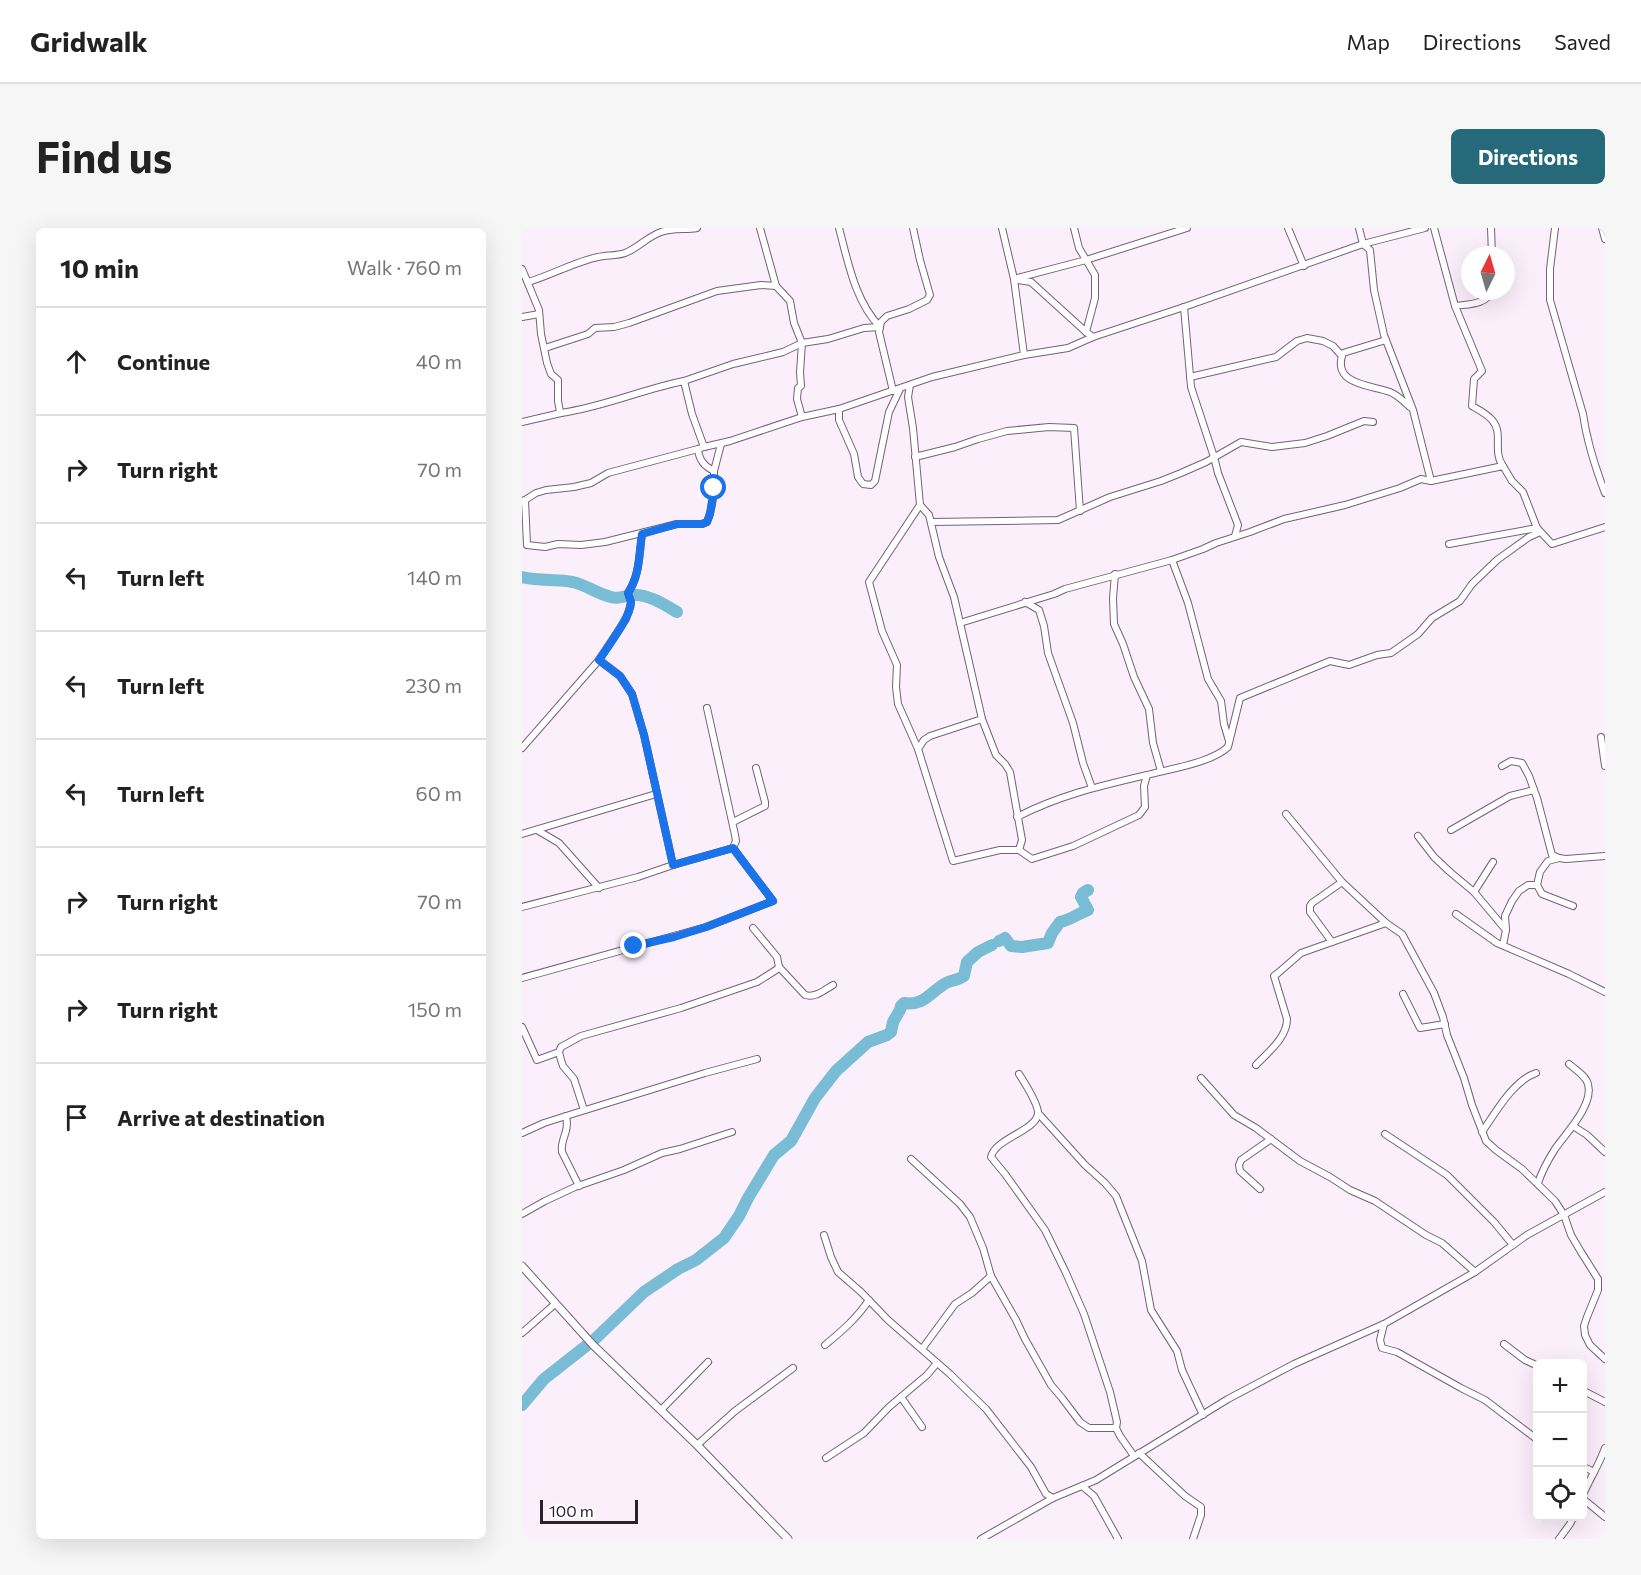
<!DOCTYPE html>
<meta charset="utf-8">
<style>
:root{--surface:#fff;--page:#f6f6f6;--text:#222;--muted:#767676;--line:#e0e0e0;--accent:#25697a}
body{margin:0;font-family:Commissioner,sans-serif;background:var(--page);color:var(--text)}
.controls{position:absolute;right:18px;bottom:18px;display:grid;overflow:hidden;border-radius:9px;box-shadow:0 6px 24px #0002}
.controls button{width:54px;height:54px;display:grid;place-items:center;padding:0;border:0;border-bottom:2px solid var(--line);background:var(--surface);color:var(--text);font:30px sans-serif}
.compass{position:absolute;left:939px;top:18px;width:54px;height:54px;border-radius:50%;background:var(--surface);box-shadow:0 6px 24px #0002;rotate:5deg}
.scale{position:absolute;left:18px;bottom:15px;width:98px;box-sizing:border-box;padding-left:6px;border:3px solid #2b212c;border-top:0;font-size:16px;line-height:21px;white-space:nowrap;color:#2b212c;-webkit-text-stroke:4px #fff;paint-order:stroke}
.stop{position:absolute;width:18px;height:18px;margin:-14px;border:4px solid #1a73e8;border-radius:50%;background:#fff}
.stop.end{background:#1a73e8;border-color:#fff;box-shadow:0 2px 6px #0008}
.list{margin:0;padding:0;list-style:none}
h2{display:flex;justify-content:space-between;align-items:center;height:78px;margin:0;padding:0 24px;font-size:26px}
h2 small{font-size:20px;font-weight:400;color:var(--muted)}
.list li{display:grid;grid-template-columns:39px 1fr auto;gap:18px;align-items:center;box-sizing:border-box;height:108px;padding:0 24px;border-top:2px solid var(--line)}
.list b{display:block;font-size:22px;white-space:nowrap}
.list em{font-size:20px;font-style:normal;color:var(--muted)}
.icon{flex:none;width:33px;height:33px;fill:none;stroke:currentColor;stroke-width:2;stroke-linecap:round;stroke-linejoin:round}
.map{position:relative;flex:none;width:1083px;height:1311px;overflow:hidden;border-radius:9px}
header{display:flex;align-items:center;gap:36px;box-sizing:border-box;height:84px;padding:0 30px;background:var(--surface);border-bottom:2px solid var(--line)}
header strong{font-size:28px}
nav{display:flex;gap:33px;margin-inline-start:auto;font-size:21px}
.intro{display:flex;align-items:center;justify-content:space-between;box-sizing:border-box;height:144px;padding:0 36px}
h1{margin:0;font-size:42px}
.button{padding:15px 27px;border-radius:9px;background:var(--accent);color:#fff;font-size:21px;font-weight:700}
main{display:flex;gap:36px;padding:0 36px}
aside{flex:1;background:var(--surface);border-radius:9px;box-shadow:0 6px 24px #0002}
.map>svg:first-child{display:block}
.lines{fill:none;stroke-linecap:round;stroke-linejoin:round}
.river{stroke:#79bcd5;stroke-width:12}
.minor-casing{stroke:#76607a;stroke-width:8}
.tertiary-casing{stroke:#76607a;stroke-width:9}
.minor{stroke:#fff;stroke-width:6}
.tertiary{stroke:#fff;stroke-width:7}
.route{stroke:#1a73e8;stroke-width:8}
</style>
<header>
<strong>Gridwalk</strong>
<nav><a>Map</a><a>Directions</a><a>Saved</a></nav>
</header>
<div class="intro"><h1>Find us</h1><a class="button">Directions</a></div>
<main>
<aside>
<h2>10 min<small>Walk · 760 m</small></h2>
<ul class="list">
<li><svg class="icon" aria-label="ahead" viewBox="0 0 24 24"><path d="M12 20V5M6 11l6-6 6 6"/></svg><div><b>Continue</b></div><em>40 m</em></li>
<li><svg class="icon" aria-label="right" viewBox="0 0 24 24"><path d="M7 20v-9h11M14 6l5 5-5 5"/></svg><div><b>Turn right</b></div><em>70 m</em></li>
<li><svg class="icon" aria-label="left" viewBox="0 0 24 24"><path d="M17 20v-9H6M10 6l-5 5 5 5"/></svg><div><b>Turn left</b></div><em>140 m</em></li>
<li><svg class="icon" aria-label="left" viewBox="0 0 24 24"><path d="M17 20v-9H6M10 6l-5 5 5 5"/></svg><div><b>Turn left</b></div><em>230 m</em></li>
<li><svg class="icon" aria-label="left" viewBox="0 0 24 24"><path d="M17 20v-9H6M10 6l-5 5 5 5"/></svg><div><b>Turn left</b></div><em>60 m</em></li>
<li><svg class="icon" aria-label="right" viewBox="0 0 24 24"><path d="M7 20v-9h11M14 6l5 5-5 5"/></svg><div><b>Turn right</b></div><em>70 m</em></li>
<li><svg class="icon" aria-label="right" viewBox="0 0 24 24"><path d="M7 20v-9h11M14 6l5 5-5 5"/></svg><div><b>Turn right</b></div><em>150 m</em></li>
<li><svg class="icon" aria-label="arrive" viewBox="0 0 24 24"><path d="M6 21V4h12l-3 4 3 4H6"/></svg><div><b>Arrive at destination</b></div></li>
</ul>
</aside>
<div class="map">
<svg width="1083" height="1311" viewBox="0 0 1083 1311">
<rect width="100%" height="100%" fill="#faeffb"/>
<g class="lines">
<g class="river">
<path d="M0,349C17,353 34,351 51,354C64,357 76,366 89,369C98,372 103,367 112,367C126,366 143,377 155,384"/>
<path d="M477,713L483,710L489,718L500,719L526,715L530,705L538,694C549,692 555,686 566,682L559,669L561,665L566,662"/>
<path d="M73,1111L122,1064L156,1041L174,1032L202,1010L217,988L226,970L252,927L269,913L293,870L314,843L346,814L365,807L369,804L371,794L378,782L379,778L382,775C403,778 408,764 424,755C430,752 436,752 442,748L445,734L456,724L470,717"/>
<polyline points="0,1177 22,1151 64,1118"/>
</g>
<g class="minor-casing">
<g id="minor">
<polyline points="238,0 254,58 268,73 272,95 280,115 278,144 279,158 276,160 275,171 280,189"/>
<path d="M317,0C326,34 333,73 358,99"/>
<polyline points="480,0 492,51 502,127"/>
<polyline points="552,0 557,20 573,47 573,70 564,104 571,109"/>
<polyline points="766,0 782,38"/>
<polyline points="837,0 841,16 848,22 852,62 862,107 891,182 909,253"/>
<polyline points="912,0 933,78"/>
<polyline points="969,0 970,27"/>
<path d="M1033,0L1028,41V72L1061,186C1065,214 1073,239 1083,265"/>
<polyline points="1080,0 1083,11"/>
<path d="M0,41L17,82L19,106L25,135L29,146L36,152V173L38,184L39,185C82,179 121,161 162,153L170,186L182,219L208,213L280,189L317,181L410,149L502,127L546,120L571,109L662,79L841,16L903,0"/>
<polyline points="492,51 564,32 665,0"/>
<polyline points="496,52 509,54 564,104"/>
<path d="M6,54C30,47 52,34 76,29C84,27 95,28 103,25C116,20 125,9 139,4C150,0 163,2 175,0"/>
<path d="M970,63C964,77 946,76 933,78L960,143L952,151L950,178C957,182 965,186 970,192C982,205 970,223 981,238"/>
<polyline points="662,79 669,159 692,229 696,245 716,297 713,308"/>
<polyline points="0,89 17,86"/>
<path d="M864,112L821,125C809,157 849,157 868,164C876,167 882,174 888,179"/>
<polyline points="23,120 66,106 73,100 92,99 107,95 195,63 239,57 254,58"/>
<polyline points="668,149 754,129 775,113 785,110 801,113 811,118 820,128"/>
<polyline points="162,153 211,136 261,124 280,115 306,111 342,100 358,99"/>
<polyline points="388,157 386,169 391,200 398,277 407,287 417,329 432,369 460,491 474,527 483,536 488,544 500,612 497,622 478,622 431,633 396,521 402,512 408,508 460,491"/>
<polyline points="371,163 357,104 359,94 365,88 387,81 405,72 408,67 398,32 391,0"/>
<polyline points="317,181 317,192 332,226 336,249 341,256 349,257 353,253 367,184 378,161"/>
<polyline points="0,194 39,185"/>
<polyline points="393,229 433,219 456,211 485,203 527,199 552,200 558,283"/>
<polyline points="192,243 199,216"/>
<path d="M3,272L5,317L23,319L36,316L59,317L83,314L155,296H180L185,294C192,277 192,260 192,243C182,238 177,232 176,221L182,219"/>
<polyline points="0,274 14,265 24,262 52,259 69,255 86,245 176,221"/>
<polyline points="409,294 536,292 588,269 639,253 659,245 684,234 719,214 750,219 783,215 805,208 842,193 851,194"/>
<polyline points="927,316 1015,300"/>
<polyline points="650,332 666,375 686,451 699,473 702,496 707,513"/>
<polyline points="593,346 591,370 592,396 601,416 612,449 627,481 631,515 639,543"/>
<polyline points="503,374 517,382 522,398 526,425 551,495 561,535 570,560"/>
<polyline points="438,395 532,366 543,361 650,332 681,321 694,315 728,304 762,291 823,277 878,260 899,251 909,253 981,238 990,253 1001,264 1015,300 1030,316 1083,299"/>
<polyline points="77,432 98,448 110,466 122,507 151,637"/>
<polyline points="1079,509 1083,538"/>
<path d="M0,520L77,432L104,391L107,382L109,374L106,365C118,347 117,326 120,306"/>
<polyline points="396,521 376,476 374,459 375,437 360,403 347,354 398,277"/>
<polyline points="980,538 989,533 1000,535 1007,548 1015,570 1030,627 1037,630 1044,631 1083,628"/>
<polyline points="764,586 820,654 864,695 880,706 912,765 921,789 925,807 942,850 950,877 964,913 974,922 1000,941 1033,973 1042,987 1049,1007 1059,1024 1076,1051 1076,1062 1065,1089 1062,1098 1063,1107 1068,1117 1083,1131"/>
<path d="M495,589C538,567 578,558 625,547"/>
<polyline points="211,594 243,578 243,574 234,540"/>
<polyline points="15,602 37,615 77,660"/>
<polyline points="929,602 988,568 1012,562"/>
<polyline points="0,606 134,566"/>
<polyline points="896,608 912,629 928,644 952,664 984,702"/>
<path d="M497,622L510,631L551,618L617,587L623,579L622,558L625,547C647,541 689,535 706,519L718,470L808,433L827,437L855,427L869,425L896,406L910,390L938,373L950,356L975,332L1007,309L1018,304"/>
<polyline points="1037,630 1026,633 1018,644 1015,657 1020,666 1051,678"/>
<polyline points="952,664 971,634"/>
<polyline points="0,679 116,649 151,637 211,620 214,613 213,607 185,480"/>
<polyline points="934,686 975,715 1047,746 1083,764"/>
<polyline points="810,714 788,684 788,678 790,675 820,654"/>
<polyline points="981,717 984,702 983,688 990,673 997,663 1006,657 1015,657"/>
<path d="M257,739L283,767C294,770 302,762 311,757"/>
<polyline points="0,750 184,699 251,673 211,620"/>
<polyline points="881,766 898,800 923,796"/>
<polyline points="0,799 15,832 37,824"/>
<path d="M734,837C746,824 765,810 765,791L752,748L756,745L779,725L864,695"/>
<path d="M497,846C502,854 516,875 516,885C515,903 473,910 469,929L483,946L523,1002L544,1045L562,1086L588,1164L595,1194L594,1200L598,1208L612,1228"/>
<polyline points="679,850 712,887 734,900 778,933 808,949 828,962 853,973 904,1007 920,1015 953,1044"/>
<polyline points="62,882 52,851 41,838 39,832 37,824 39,819 59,808 159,780 235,754 254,742 257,739 255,729 231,700"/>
<polyline points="516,885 563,937 583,955 594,968 620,1033 629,1082 655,1123 660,1142 681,1187"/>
<path d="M44,888C48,905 38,910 40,924L57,958"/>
<polyline points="1051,898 1065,907 1083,924"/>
<path d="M960,904C974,884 991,853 1014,845"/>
<polyline points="0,905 22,895 44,888 183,845 235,831"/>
<polyline points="863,906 925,947 972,994 991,1017"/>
<polyline points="389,931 438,976 448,989 461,1020 469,1048 494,1092 503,1111 529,1157 540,1170 558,1194 567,1200 594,1200"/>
<path d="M1016,955C1020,943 1026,932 1033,921C1044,905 1072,877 1066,856C1064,848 1053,841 1047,836"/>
<polyline points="738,961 718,943 717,937 719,932 749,911"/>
<polyline points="0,986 23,973 53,959 102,942 140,925 158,921 210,904"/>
<polyline points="302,1007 309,1029 316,1044 339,1064 366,1092 428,1146 464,1181 509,1239 524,1266 531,1270"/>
<polyline points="862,1096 858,1112 860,1120 875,1124 939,1160 963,1172 1016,1212"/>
<polyline points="0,1105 33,1076"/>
<polyline points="982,1116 1003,1132 1016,1138"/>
<path d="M303,1117C320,1103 335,1090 347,1072"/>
<polyline points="400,1121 433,1076 450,1065 469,1048"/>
<polyline points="1060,1162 1083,1174"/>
<polyline points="379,1169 400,1199"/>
<polyline points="139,1182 186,1134"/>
<polyline points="175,1217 213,1183 271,1140"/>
<polyline points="617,1225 663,1268 679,1279 679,1287 671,1311"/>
<polyline points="304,1230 342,1205 367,1179 405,1147 415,1135"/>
<polyline points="1060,1238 1072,1244"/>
<polyline points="560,1258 572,1268 596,1311"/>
<path d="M1060,1269C1067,1252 1077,1237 1083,1220"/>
<polyline points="1060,1270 1083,1289"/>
<polyline points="459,1311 531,1270 574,1252 706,1171 772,1136 862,1096 953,1044 1005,1007 1083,964"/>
<polyline points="1037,1311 1048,1296 1052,1288"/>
</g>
</g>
<g class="tertiary-casing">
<polyline id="tertiary" points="0,1038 71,1117 175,1217 266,1311"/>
</g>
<use href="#minor" class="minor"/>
<use href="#tertiary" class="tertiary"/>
</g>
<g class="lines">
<path class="route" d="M112,718L152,709L184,699L251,673L211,620L151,637L122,507L110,466L98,448L77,432C85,420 110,387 109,374C108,371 107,368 106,365C118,347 117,326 120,306L155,296H180L185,294L188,286L192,260"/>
</g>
</svg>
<div class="controls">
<button>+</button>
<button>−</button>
<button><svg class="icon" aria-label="locate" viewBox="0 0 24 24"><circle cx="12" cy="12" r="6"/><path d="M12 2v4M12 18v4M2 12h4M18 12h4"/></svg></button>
</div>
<svg class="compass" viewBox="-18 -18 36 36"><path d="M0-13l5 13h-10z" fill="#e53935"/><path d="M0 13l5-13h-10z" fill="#767676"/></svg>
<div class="scale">100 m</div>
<div class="stop" style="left:192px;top:260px"></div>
<div class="stop end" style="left:112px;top:718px"></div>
</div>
</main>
